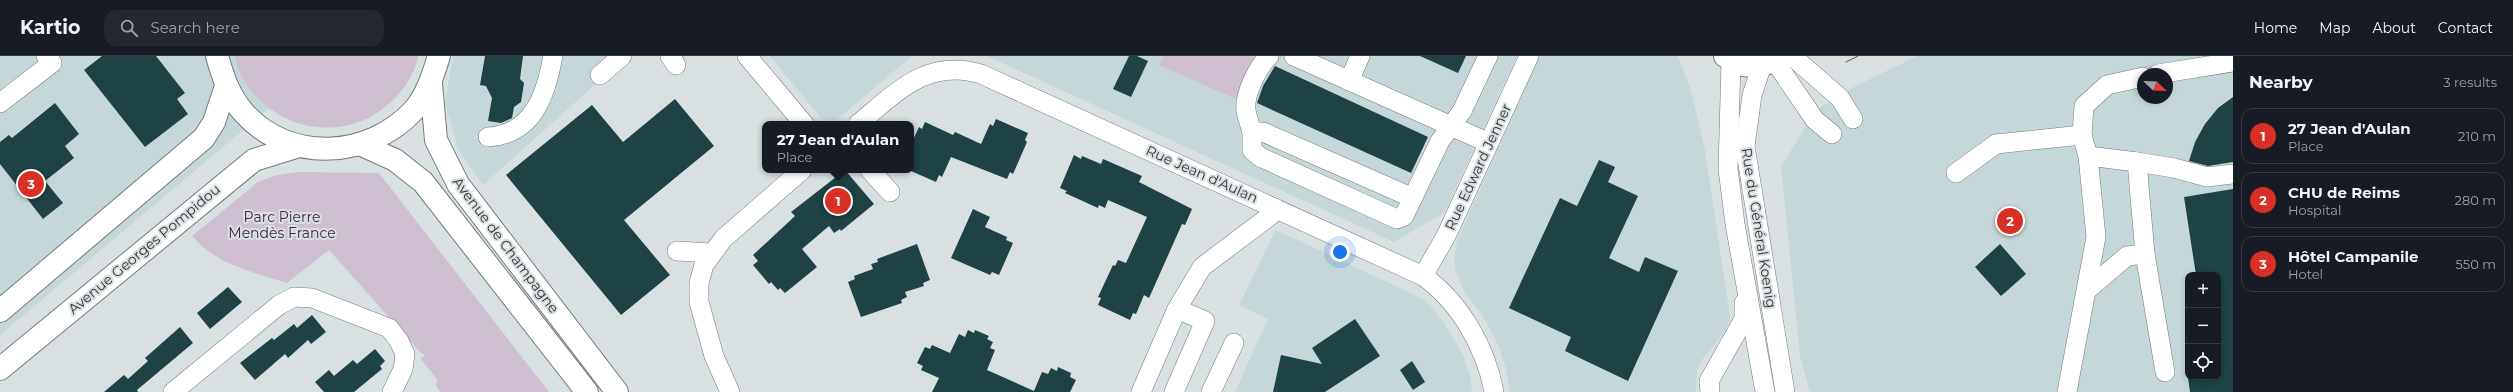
<!DOCTYPE html>
<meta charset="utf-8">
<style>
:root{--surface:#171b24;--page:#242831;--text:#f1f3f6;--muted:#9ea1a6;--line:#363941;--accent:#d93025}
body{margin:0;font-family:Montserrat,sans-serif;background:var(--page);color:var(--text)}
.controls{position:absolute;right:12px;bottom:12px;display:grid;overflow:hidden;border-radius:8px;box-shadow:0 2px 6px #0003}
.controls button{width:36px;height:36px;display:grid;place-items:center;padding:0;border:0;border-bottom:1px solid var(--line);background:var(--surface);color:var(--text);font:20px sans-serif}
.compass{position:absolute;left:2137px;top:12px;width:36px;height:36px;border-radius:50%;background:var(--surface);box-shadow:0 2px 6px #0003;rotate:113deg}
.you{position:absolute;left:1340px;top:196px;width:14px;height:14px;margin:-10px;border:3px solid #fff;border-radius:50%;background:#1a73e8;box-shadow:0 0 0 6px #1a73e833}
.badge{display:grid;place-items:center;width:26px;height:26px;border-radius:50%;background:var(--accent);color:#fff;font-size:13px;font-weight:700}
.pin{position:absolute;translate:-50% -50%;border:2px solid #fff;box-shadow:0 1px 4px #0006}
.popup{position:absolute;left:762px;top:65px;width:152px;height:52px;box-sizing:border-box;display:grid;place-content:center;border-radius:8px;background:var(--surface);filter:drop-shadow(0 1px 3px #0005);font-size:13px;white-space:nowrap;color:var(--muted)}
.popup b{font-size:15px;color:var(--text)}
.popup::after{content:'';position:absolute;left:50%;top:100%;margin-left:-8px;border:8px solid transparent;border-top-color:var(--surface)}
.list{margin:0;padding:0;list-style:none}
h2{display:flex;justify-content:space-between;align-items:center;height:52px;margin:0;padding:0 16px;font-size:17px}
h2 small{font-size:13px;font-weight:400;color:var(--muted)}
.list li{display:grid;grid-template-columns:26px 1fr auto;gap:12px;align-items:center;box-sizing:border-box;height:56px;margin:0 8px 8px;padding:0 8px;border:1px solid var(--line);border-radius:12px}
.list b{display:block;font-size:15px;white-space:nowrap}
.list p{margin:0;font-size:13px;white-space:nowrap;color:var(--muted)}
.list em{font-size:13px;font-style:normal;color:var(--muted)}
.icon{flex:none;width:22px;height:22px;fill:none;stroke:currentColor;stroke-width:2;stroke-linecap:round;stroke-linejoin:round}
.map{position:relative;flex:none;width:2233px;height:336px;overflow:hidden}
header{display:flex;align-items:center;gap:24px;box-sizing:border-box;height:56px;padding:0 20px;background:var(--surface);border-bottom:1px solid var(--line)}
header strong{font-size:19px}
nav{display:flex;gap:22px;margin-inline-start:auto;font-size:14px}
.search{width:280px;height:36px;background:var(--page);display:flex;align-items:center;gap:10px;box-sizing:border-box;padding:0 14px;border-radius:12px;color:var(--muted);font-size:15px}
main{display:flex}
aside{flex:1;background:var(--surface)}
.map>svg:first-child{display:block}
.built{fill:#c5d7d8;fill-rule:evenodd}
.green{fill:#cfc0d1}
.building{fill:#1f4244}
.lines{fill:none;stroke-linecap:round;stroke-linejoin:round}
.minor-casing{stroke:#737b7b;stroke-width:20}
.major-casing{stroke:#737b7b;stroke-width:24}
.minor{stroke:#fff;stroke-width:19}
.major{stroke:#fff;stroke-width:22}
.tram{stroke:#545858;stroke-width:1}
.labels{text-anchor:middle;dominant-baseline:central;stroke-width:4;stroke-linejoin:round;paint-order:stroke}
.street-label{font-size:14px;fill:#333636;stroke:#d8e0e1}
.park-label{font-size:14px;fill:#432547;stroke:#d8e0e1}
</style>
<header>
<strong>Kartio</strong>
<div class="search"><svg class="icon" aria-label="search" viewBox="0 0 24 24"><circle cx="10" cy="10" r="6"/><path d="M15 15l6 6"/></svg>Search here</div>
<nav><a>Home</a><a>Map</a><a>About</a><a>Contact</a></nav>
</header>
<main>
<div class="map">
<svg width="2233" height="336" viewBox="0 0 2233 336">
<rect width="100%" height="100%" fill="#d8e0e1"/>
<g class="built">
<polygon points="0,0 331,0 0,279"/>
<polygon points="453,0 627,0 483,129 458,93 445,46"/>
<polygon points="770,0 912,0 835,65 821,62"/>
<polygon points="987,0 1517,0 1444,157 1394,186"/>
<polygon points="1539,0 1678,0 1691,35 1705,94 1730,261 1726,274 1701,305 1697,314 1696,336 1510,336 1505,309 1498,289 1483,260 1464,235 1456,216 1454,205 1457,185"/>
<path d="M1917,0H2233V336H1810L1800,300L1781,110L1816,55L1844,36ZM2143,18H2167V42H2143ZM2188,219H2218V321H2188Z"/>
<polygon points="1276,174 1423,243 1443,265 1462,297 1470,319 1472,336 1235,336 1268,263 1239,249"/>
</g>
<g class="green">
<path d="M235,0H418C415,18 404,34 391,46C352,83 291,79 256,40C246,29 237,14 235,0Z"/>
<polygon points="1163,0 1250,0 1259,4 1241,45 1159,9"/>
<path d="M299,116L379,117L549,336H441L436,330L437,323L421,303L425,299L420,296L329,194L287,227C253,216 215,208 192,180L258,126L277,119Z"/>
</g>
<g class="building">
<polygon points="102,0 156,0 185,37 177,43 188,58 145,91 84,14"/>
<polygon points="485,0 523,0 520,23 524,27 521,46 514,51 512,62 501,67 488,65 492,42 486,30 480,29"/>
<polygon points="1129,0 1137,0 1148,5 1131,41 1113,33"/>
<polygon points="1420,0 1466,0 1458,17"/>
<polygon points="1275,10 1428,81 1411,117 1257,47 1263,30"/>
<polygon points="2233,41 2233,106 2208,110 2189,105 2195,86 2205,68 2218,52"/>
<polygon points="675,43 714,90 624,164 670,219 621,259 506,119 592,49 623,86"/>
<polygon points="55,47 79,78 65,90 74,102 45,125 63,147 43,163 0,108 0,86 9,79 12,82"/>
<polygon points="996,63 1028,77 1025,84 1027,86 1013,118 1010,116 1007,123 951,101 942,121 939,119 936,126 911,115 911,88 919,71 922,73 925,66 953,79 955,76 981,88 990,68 993,70"/>
<polygon points="1074,99 1081,103 1082,100 1101,108 1103,103 1142,120 1139,126 1192,153 1185,169 1182,168 1149,242 1144,239 1136,258 1133,257 1130,264 1098,249 1101,242 1098,241 1113,209 1115,210 1118,204 1126,207 1147,161 1108,144 1105,152 1099,149 1098,152 1065,137 1067,135 1060,132"/>
<polygon points="1599,104 1615,111 1608,126 1638,140 1609,202 1639,216 1645,201 1678,215 1628,325 1565,295 1571,281 1509,252 1560,142 1577,150"/>
<polygon points="845,114 874,148 841,175 840,173 834,177 829,170 802,193 817,211 785,237 780,232 778,234 771,226 769,228 753,209 758,205 753,199 795,160 791,156"/>
<polygon points="2233,133 2233,336 2190,336 2188,321 2218,321 2218,219 2196,219 2184,141"/>
<polygon points="973,153 990,161 985,171 1007,181 1006,184 1013,187 999,219 992,216 990,219 951,202"/>
<polygon points="917,188 930,224 923,227 924,230 905,236 907,241 901,244 902,247 861,261 848,226 855,223 854,220 873,213 871,208 878,206 877,203"/>
<polygon points="2000,188 2026,218 2001,240 1975,211"/>
<polygon points="228,231 242,246 210,273 197,257"/>
<polygon points="312,259 326,276 311,288 308,284 288,302 285,298 255,324 240,307 272,282 274,284 294,268 297,272"/>
<polygon points="1355,263 1380,300 1325,336 1273,336 1281,299 1322,308 1312,292"/>
<polygon points="180,271 193,287 137,334 138,336 104,336 124,319 128,323 148,305 145,302"/>
<polygon points="968,274 974,277 975,274 989,280 987,283 993,286 990,292 995,294 987,314 1034,335 1042,316 1048,318 1051,312 1057,315 1058,311 1071,317 1070,321 1076,324 1070,336 932,336 939,322 921,314 923,310 917,307 925,291 930,293 932,289 950,297 959,278 965,281"/>
<polygon points="375,293 385,305 380,310 382,313 354,336 324,336 315,326 329,314 334,320 353,304 357,308"/>
<polygon points="1412,305 1425,326 1413,334 1400,314"/>
</g>
<g class="lines">
<g class="minor-casing">
<g id="minor">
<polyline points="670,0 676,9"/>
<polyline points="747,0 804,68"/>
<path d="M1269,0C1258,11 1244,38 1246,54C1247,61 1250,69 1252,76H1263L1413,142"/>
<polyline points="1294,0 1489,87"/>
<polyline points="1792,0 1840,42 1853,63"/>
<polyline points="1774,4 1815,64 1832,78"/>
<polyline points="1731,5 1728,113 1735,168 1765,336"/>
<polyline points="1762,9 1752,39 1745,90 1785,336"/>
<polyline points="2158,18 2233,6"/>
<polyline points="600,19 622,0"/>
<polyline points="1349,25 1360,0"/>
<polyline points="0,47 52,7 46,0"/>
<path d="M858,68C897,36 927,2 981,18L1423,220C1460,246 1486,292 1494,336"/>
<polyline points="1252,76 1252,94 1260,101 1397,163 1404,160 1440,85 1462,55 1488,0"/>
<path d="M488,81C534,78 546,38 553,0"/>
<polyline points="2088,100 2137,106 2145,198 2165,316"/>
<polyline points="2137,106 2174,112 2207,121 2233,118"/>
<polyline points="870,114 890,136"/>
<polyline points="1956,117 1996,88 2082,79"/>
<polyline points="677,195 710,197"/>
<polyline points="1423,220 1446,180 1529,0"/>
<polyline points="2087,234 2127,200 2145,198"/>
<polyline points="173,336 279,249 294,241 312,242 389,272 399,285 405,298 403,313 392,336"/>
<polyline points="730,336 714,300 699,246 699,227 704,209 723,183 802,114"/>
<polyline points="1141,336 1177,253 1202,211 1271,159 1275,152"/>
<polyline points="1174,336 1205,265 1177,253"/>
<polyline points="1211,336 1234,287"/>
<polyline points="1710,336 1709,325 1744,263 1744,247"/>
<polyline points="2067,336 2096,181 2088,100 2082,79 2084,50 2107,29 2143,21"/>
</g>
</g>
<g class="major-casing">
<g id="major">
<path d="M217,0C223,21 229,40 244,57C289,107 369,103 414,54C427,39 433,19 439,0"/>
<path d="M1725,0C1741,13 1763,14 1779,0"/>
<polyline points="431,27 436,84 458,128 617,336"/>
<polyline points="362,89 395,104 423,126 587,336"/>
<polyline points="0,255 204,82 214,66 226,30"/>
<polyline points="0,313 254,104 299,90"/>
</g>
</g>
<use href="#minor" class="minor"/>
<use href="#major" class="major"/>
<polyline class="tram" points="1846,6 1858,0"/>
</g>
<g class="labels">
<g class="street-label">
<text transform="translate(1478 111) rotate(-65)">Rue Edward Jenner</text>
<text transform="translate(1202 118) rotate(24)">Rue Jean d'Aulan</text>
<text transform="translate(1759 172) rotate(81)">Rue du Général Koenig</text>
<text transform="translate(506 189) rotate(53)">Avenue de Champagne</text>
<text transform="translate(144 193) rotate(-40)">Avenue Georges Pompidou</text>
</g>
<g class="park-label">
<text x="282" y="161">Parc Pierre<tspan x="282" dy="16">Mendès France</tspan></text>
</g>
</g>
</svg>
<div class="controls">
<button>+</button>
<button>−</button>
<button><svg class="icon" aria-label="locate" viewBox="0 0 24 24"><circle cx="12" cy="12" r="6"/><path d="M12 2v4M12 18v4M2 12h4M18 12h4"/></svg></button>
</div>
<svg class="compass" viewBox="-18 -18 36 36"><path d="M0-13l5 13h-10z" fill="#e53935"/><path d="M0 13l5-13h-10z" fill="#9ea1a6"/></svg>
<div class="you"></div>
<div class="pin badge" style="left:838px;top:145px">1</div>
<div class="popup"><b>27 Jean d'Aulan</b>Place</div>
<div class="pin badge" style="left:2010px;top:165px">2</div>
<div class="pin badge" style="left:31px;top:128px">3</div>
</div>
<aside>
<h2>Nearby<small>3 results</small></h2>
<ul class="list">
<li><span class="badge">1</span><div><b>27 Jean d'Aulan</b><p>Place</p></div><em>210 m</em></li>
<li><span class="badge">2</span><div><b>CHU de Reims</b><p>Hospital</p></div><em>280 m</em></li>
<li><span class="badge">3</span><div><b>Hôtel Campanile</b><p>Hotel</p></div><em>550 m</em></li>
</ul>
</aside>
</main>
